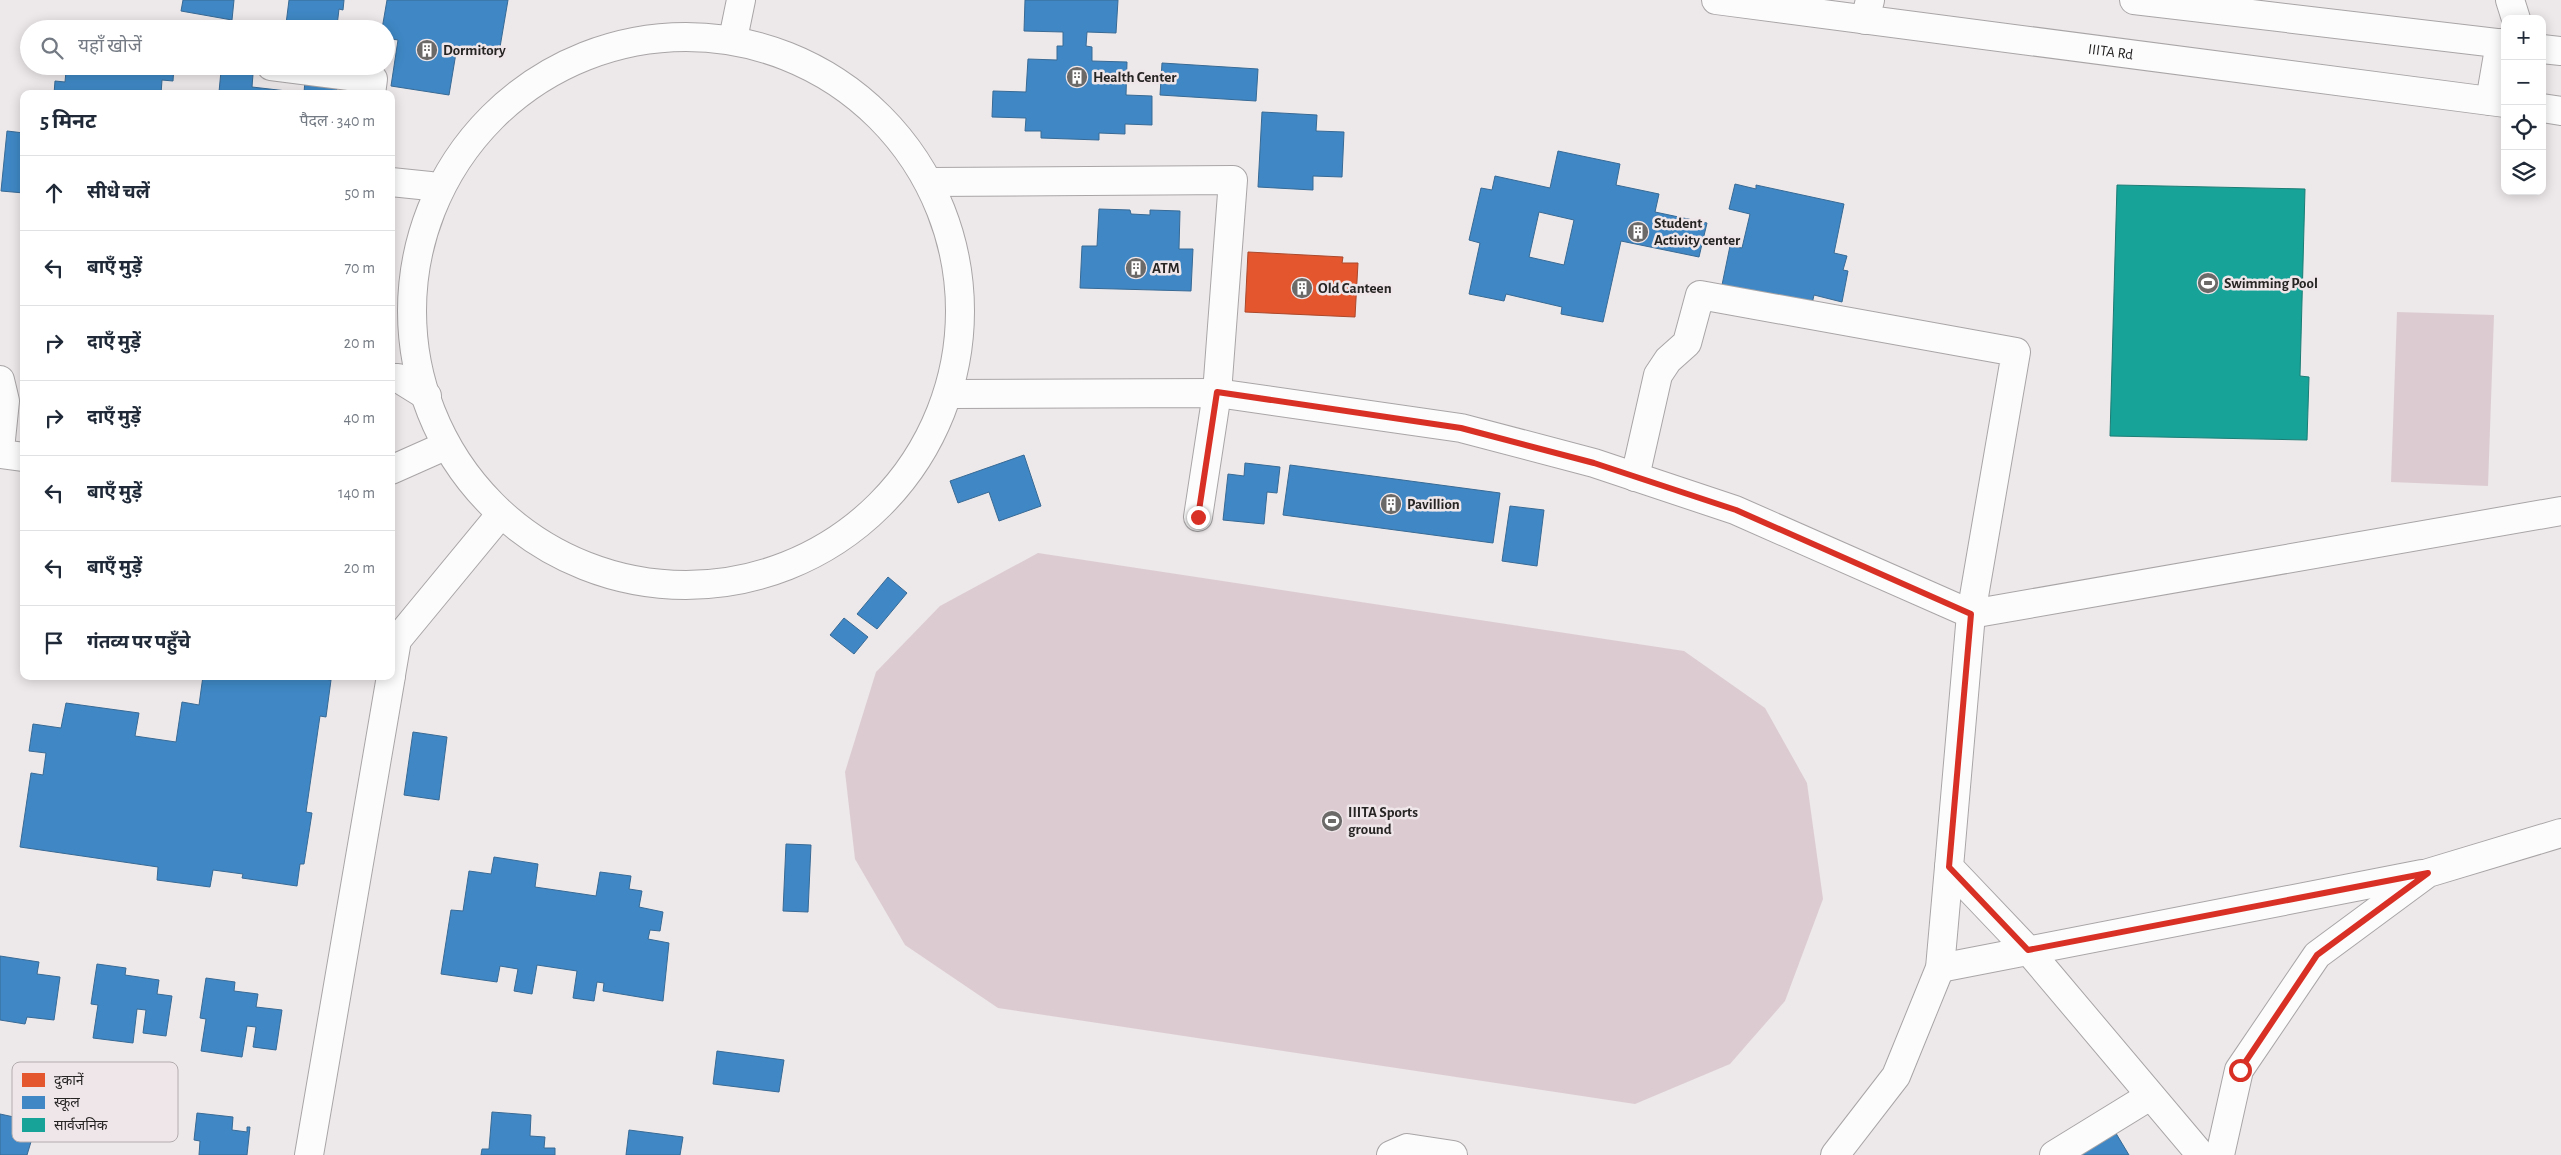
<!DOCTYPE html>
<html lang="hi">
<meta charset="utf-8">
<style>
:root{--surface:#fff;--page:#f2f2f3;--text:#1f2937;--muted:#747a83;--line:#e0e1e3}
body{margin:0;font-family:"Alegreya Sans","Noto Sans Devanagari",sans-serif;background:var(--page);color:var(--text)}
.controls{position:absolute;right:15px;top:15px;display:grid;overflow:hidden;border-radius:10px;box-shadow:0 2px 12px #0003}
.controls button{width:45px;height:45px;display:grid;place-items:center;padding:0;border:0;border-bottom:1px solid var(--line);background:var(--surface);color:var(--text);font:25px sans-serif}
.stop{position:absolute;width:15px;height:15px;margin:-11px;border:4px solid #d93025;border-radius:50%;background:#fff}
.stop.end{background:#d93025;border-color:#fff;box-shadow:0 1px 5px #0008}
.list{margin:0;padding:0;list-style:none}
h2{display:flex;justify-content:space-between;align-items:center;height:65px;margin:0;padding:0 20px;font-size:21px}
h2 small{font-size:16px;font-weight:400;color:var(--muted)}
.list li{display:grid;grid-template-columns:32px 1fr auto;gap:15px;align-items:center;box-sizing:border-box;height:75px;padding:0 20px;border-top:1px solid var(--line)}
.list b{display:block;font-size:19px;white-space:nowrap}
.list em{font-size:16px;font-style:normal;color:var(--muted)}
.icon{flex:none;width:28px;height:28px;fill:none;stroke:currentColor;stroke-width:2;stroke-linecap:round;stroke-linejoin:round}
.map{position:relative;flex:none;width:2561px;height:1155px;overflow:hidden}
.search{position:absolute;background:var(--surface);box-shadow:0 2px 12px #0003;left:20px;top:20px;width:375px;height:55px;display:flex;align-items:center;gap:12px;box-sizing:border-box;padding:0 18px;border-radius:28px;color:var(--muted);font-size:19px}
.panel{position:absolute;background:var(--surface);box-shadow:0 2px 12px #0003;left:20px;top:90px;width:375px;height:590px;border-radius:10px}
.map>svg:first-child{display:block}
.green{fill:#dcccd1}
.shops{fill:#e4572e;stroke:#ab482b}
.schools{fill:#3f88c5;stroke:#386a95;fill-rule:evenodd}
.public{fill:#17a398;stroke:#1c7d75}
.lines{fill:none;stroke-linecap:round;stroke-linejoin:round}
.minor-casing{stroke:#a9a5a7;stroke-width:30}
.major-casing{stroke:#a9a5a7;stroke-width:30}
.minor{stroke:#fcfcfc;stroke-width:28}
.major{stroke:#fcfcfc;stroke-width:28}
.route{stroke:#d93025;stroke-width:6}
.labels{text-anchor:middle;dominant-baseline:central;stroke-width:5;stroke-linejoin:round;paint-order:stroke}
.poi-label{font-size:15px;font-weight:bold;fill:#272424;stroke:#efe6e9;text-anchor:start}
.street-label{font-size:15px;fill:#272424;stroke:#efe6e9}
.key{fill:#efe6e9;stroke:#b3acae;stroke-width:1}
.key-label{font-size:14px;fill:#272424}
</style>
<div class="map">
<svg width="2561" height="1155" viewBox="0 0 2561 1155">
<rect width="100%" height="100%" fill="#ede8ea"/>
<g class="green">
<polygon points="2397,312 2494,315 2488,486 2391,482"/>
<polygon points="1038,553 1684,651 1765,708 1807,783 1823,899 1785,1001 1730,1064 1635,1104 998,1008 905,945 855,859 845,772 876,672 940,606"/>
</g>
<polygon class="shops" points="1248,252 1343,257 1342,263 1358,263 1355,317 1245,312"/>
<g class="schools">
<polygon points="183,0 234,0 232,20 181,11"/>
<polygon points="289,0 344,0 343,10 339,9 337,26 320,24 319,29 286,24"/>
<polygon points="387,0 508,0 499,53 457,47 449,95 391,86 398,40 386,38 386,29 382,29"/>
<polygon points="1025,0 1118,0 1116,33 1087,32 1086,46 1092,47 1092,61 1127,62 1126,95 1152,96 1152,125 1125,124 1125,134 1099,133 1099,140 1041,138 1041,131 1025,131 1026,118 992,117 993,91 1026,92 1028,59 1057,60 1057,46 1063,46 1063,32 1024,31"/>
<polygon points="1162,63 1258,69 1256,101 1160,95"/>
<polygon points="56,66 94,66 141,71 141,66 174,66 173,81 162,80 161,94 54,94 55,81 65,82 66,71 56,70"/>
<polygon points="221,71 253,74 252,87 304,93 305,80 338,83 336,94 219,92"/>
<polygon points="1262,112 1317,115 1316,131 1344,132 1342,177 1313,176 1313,190 1258,187"/>
<polygon points="7,131 24,133 24,193 1,191"/>
<path d="M1558,151L1620,164L1616,185L1659,194L1655,212L1707,223L1699,257L1621,241L1603,322L1561,314L1562,307L1506,294L1504,301L1469,294L1480,243L1469,240L1481,188L1492,190L1495,176L1550,188ZM1539,212L1574,220L1564,265L1529,257Z"/>
<polygon points="1735,184 1756,189 1756,185 1844,204 1834,253 1847,256 1843,270 1848,271 1842,302 1814,295 1812,304 1722,285 1730,246 1742,248 1750,214 1729,209"/>
<polygon points="1099,209 1130,210 1131,214 1150,215 1150,210 1180,211 1179,249 1193,249 1191,291 1080,288 1082,246 1097,246"/>
<polygon points="1024,455 1041,506 999,521 989,492 958,503 950,481"/>
<polygon points="1245,463 1280,467 1277,493 1267,492 1264,524 1223,520 1228,474 1244,476"/>
<polygon points="1290,465 1500,493 1493,543 1283,515"/>
<polygon points="1510,506 1544,510 1537,566 1502,561"/>
<polygon points="888,577 907,593 877,629 857,614"/>
<polygon points="844,618 868,637 854,654 830,635"/>
<polygon points="203,676 300,676 331,680 326,717 320,716 306,812 312,813 304,864 300,864 297,886 242,878 243,874 213,870 210,887 157,880 158,867 20,847 31,773 43,775 46,753 29,751 33,724 61,728 66,703 139,713 135,736 176,742 182,702 199,705"/>
<polygon points="413,732 447,737 439,800 404,795"/>
<polygon points="786,844 811,845 808,912 783,911"/>
<polygon points="494,857 538,864 535,887 596,896 600,872 631,876 629,889 642,891 639,907 663,912 660,931 650,930 648,939 669,943 663,1001 603,991 604,983 597,982 594,1001 573,998 577,971 537,965 532,994 514,991 518,969 500,966 497,982 441,974 451,910 463,911 469,871 491,874"/>
<polygon points="0,956 39,962 37,974 60,977 54,1020 27,1017 25,1024 0,1020"/>
<polygon points="97,964 126,968 125,975 159,980 157,994 172,996 166,1036 143,1033 146,1010 137,1009 133,1043 93,1038 98,1005 91,1004"/>
<polygon points="206,978 235,982 234,991 258,994 256,1007 282,1010 276,1050 253,1047 256,1027 247,1026 242,1057 201,1051 206,1019 200,1018"/>
<polygon points="717,1051 784,1060 779,1092 713,1084"/>
<polygon points="492,1112 531,1115 530,1136 545,1137 544,1148 555,1148 555,1155 481,1155 482,1149 489,1149"/>
<polygon points="197,1113 233,1117 232,1130 247,1132 247,1127 250,1127 247,1155 199,1155 200,1141 194,1140"/>
<polygon points="0,1114 37,1122 27,1155 0,1155"/>
<polygon points="629,1130 683,1137 680,1155 626,1155"/>
<polygon points="2114,1130 2129,1155 2071,1155"/>
</g>
<polygon class="public" points="2117,185 2305,189 2300,376 2309,377 2307,440 2110,436"/>
<g class="lines">
<g class="minor-casing">
<g id="minor">
<polyline points="2510,0 2516,19"/>
<polyline points="1865,20 1870,0"/>
<circle cx="686" cy="311" r="274"/>
<polyline points="733,39 741,0"/>
<polyline points="271,66 373,79 371,94"/>
<polyline points="2490,101 2500,43"/>
<polyline points="391,182 430,186"/>
<polyline points="930,182 1233,180 1217,393 1198,517"/>
<polyline points="391,378 398,378 427,396"/>
<polyline points="0,380 5,401 0,449"/>
<polyline points="950,394 1217,393 1461,428 1594,463 1735,510 1971,614 1949,867 2028,950 2201,1155"/>
<polyline points="0,454 24,457"/>
<polyline points="391,470 445,446"/>
<polyline points="1635,477 1658,375 1668,360 1687,343 1700,295 2016,352 1971,614 2561,511"/>
<polyline points="391,675 397,640 500,515"/>
<polyline points="1940,968 2422,874"/>
<polyline points="309,1155 391,676"/>
<polyline points="1391,1155 1407,1148 1453,1155"/>
<polyline points="1835,1155 1896,1076 1940,968 1949,867"/>
<polyline points="2054,1155 2150,1096"/>
<polyline points="2220,1155 2239,1070 2317,955 2428,873 2561,833"/>
</g>
</g>
<g class="major-casing">
<g id="major">
<path id="s1" d="M1716,0L2505,103"/>
<polyline points="2134,0 2505,44"/>
<polyline points="2542,49 2561,51"/>
<polyline points="2542,108 2561,111"/>
</g>
</g>
<use href="#minor" class="minor"/>
<use href="#major" class="major"/>
</g>
<g class="lines">
<polyline class="route" points="1198,517 1217,392 1461,428 1594,463 1736,510 1971,614 1949,867 2028,950 2428,873 2317,955 2240,1070"/>
</g>
<defs>
<g id="building-disc" transform="scale(1.125)"><circle r="9.5" fill="#6c6969" stroke="#efe6e9"/><path d="M-4-6H4V6H1V3H-1V6H-4ZM-2.5-4.3h1.7v1.8h-1.7ZM.8-4.3h1.7v1.8H.8ZM-2.5-1h1.7V.8h-1.7ZM.8-1h1.7V.8H.8Z" fill="#fff"/></g>
<g id="stadium-disc" transform="scale(1.125)"><circle r="9.5" fill="#6c6969" stroke="#efe6e9"/><path d="M0-5a6.5 5 0 1 0 0 10a6.5 5 0 1 0 0-10ZM-3.5-1.8h7v3.6h-7Z" fill="#fff"/></g>
</defs>
<g fill-rule="evenodd">
<use href="#building-disc" x="427" y="50"/>
<use href="#building-disc" x="1077" y="77"/>
<use href="#building-disc" x="1638" y="232"/>
<use href="#building-disc" x="1136" y="268"/>
<use href="#stadium-disc" x="2208" y="283"/>
<use href="#building-disc" x="1302" y="288"/>
<use href="#building-disc" x="1391" y="504"/>
<use href="#stadium-disc" x="1332" y="821"/>
</g>
<g class="labels">
<g class="poi-label">
<text x="443" y="50">Dormitory</text>
<text x="1093" y="77">Health Center</text>
<text x="1654" y="223">Student<tspan x="1654" dy="17">Activity center</tspan></text>
<text x="1152" y="268">ATM</text>
<text x="2224" y="283">Swimming Pool</text>
<text x="1318" y="288">Old Canteen</text>
<text x="1407" y="504">Pavillion</text>
<text x="1348" y="812">IIITA Sports<tspan x="1348" dy="17">ground</tspan></text>
</g>
<g class="street-label">
<text stroke="none"><textPath href="#s1" startOffset="398">IIITA Rd</textPath></text>
</g>
</g>
<rect x="12" y="1062" width="166" height="80" rx="8" class="key"/>
<rect x="22" y="1073" width="23" height="14" fill="#e4572e"/>
<rect x="22" y="1096" width="23" height="13" fill="#3f88c5"/>
<rect x="22" y="1118" width="23" height="14" fill="#17a398"/>
<g class="key-label">
<text x="54" y="1085">दुकानें</text>
<text x="54" y="1107">स्कूल</text>
<text x="54" y="1130">सार्वजनिक</text>
</g>
</svg>
<div class="controls">
<button>+</button>
<button>−</button>
<button><svg class="icon" aria-label="locate" viewBox="0 0 24 24"><circle cx="12" cy="12" r="6"/><path d="M12 2v4M12 18v4M2 12h4M18 12h4"/></svg></button>
<button><svg class="icon" aria-label="layers" viewBox="0 0 24 24"><path d="M12 4l9 5-9 5-9-5zM3 14l9 5 9-5"/></svg></button>
</div>
<div class="stop" style="left:2240px;top:1070px"></div>
<div class="stop end" style="left:1198px;top:517px"></div>
<div class="search"><svg class="icon" aria-label="search" viewBox="0 0 24 24"><circle cx="10" cy="10" r="6"/><path d="M15 15l6 6"/></svg>यहाँ खोजें</div>
<section class="panel">
<h2>5 मिनट<small>पैदल · 340 m</small></h2>
<ul class="list">
<li><svg class="icon" aria-label="ahead" viewBox="0 0 24 24"><path d="M12 20V5M6 11l6-6 6 6"/></svg><div><b>सीधे चलें</b></div><em>50 m</em></li>
<li><svg class="icon" aria-label="left" viewBox="0 0 24 24"><path d="M17 20v-9H6M10 6l-5 5 5 5"/></svg><div><b>बाएँ मुड़ें</b></div><em>70 m</em></li>
<li><svg class="icon" aria-label="right" viewBox="0 0 24 24"><path d="M7 20v-9h11M14 6l5 5-5 5"/></svg><div><b>दाएँ मुड़ें</b></div><em>20 m</em></li>
<li><svg class="icon" aria-label="right" viewBox="0 0 24 24"><path d="M7 20v-9h11M14 6l5 5-5 5"/></svg><div><b>दाएँ मुड़ें</b></div><em>40 m</em></li>
<li><svg class="icon" aria-label="left" viewBox="0 0 24 24"><path d="M17 20v-9H6M10 6l-5 5 5 5"/></svg><div><b>बाएँ मुड़ें</b></div><em>140 m</em></li>
<li><svg class="icon" aria-label="left" viewBox="0 0 24 24"><path d="M17 20v-9H6M10 6l-5 5 5 5"/></svg><div><b>बाएँ मुड़ें</b></div><em>20 m</em></li>
<li><svg class="icon" aria-label="arrive" viewBox="0 0 24 24"><path d="M6 21V4h12l-3 4 3 4H6"/></svg><div><b>गंतव्य पर पहुँचे</b></div></li>
</ul>
</section>
</div>
